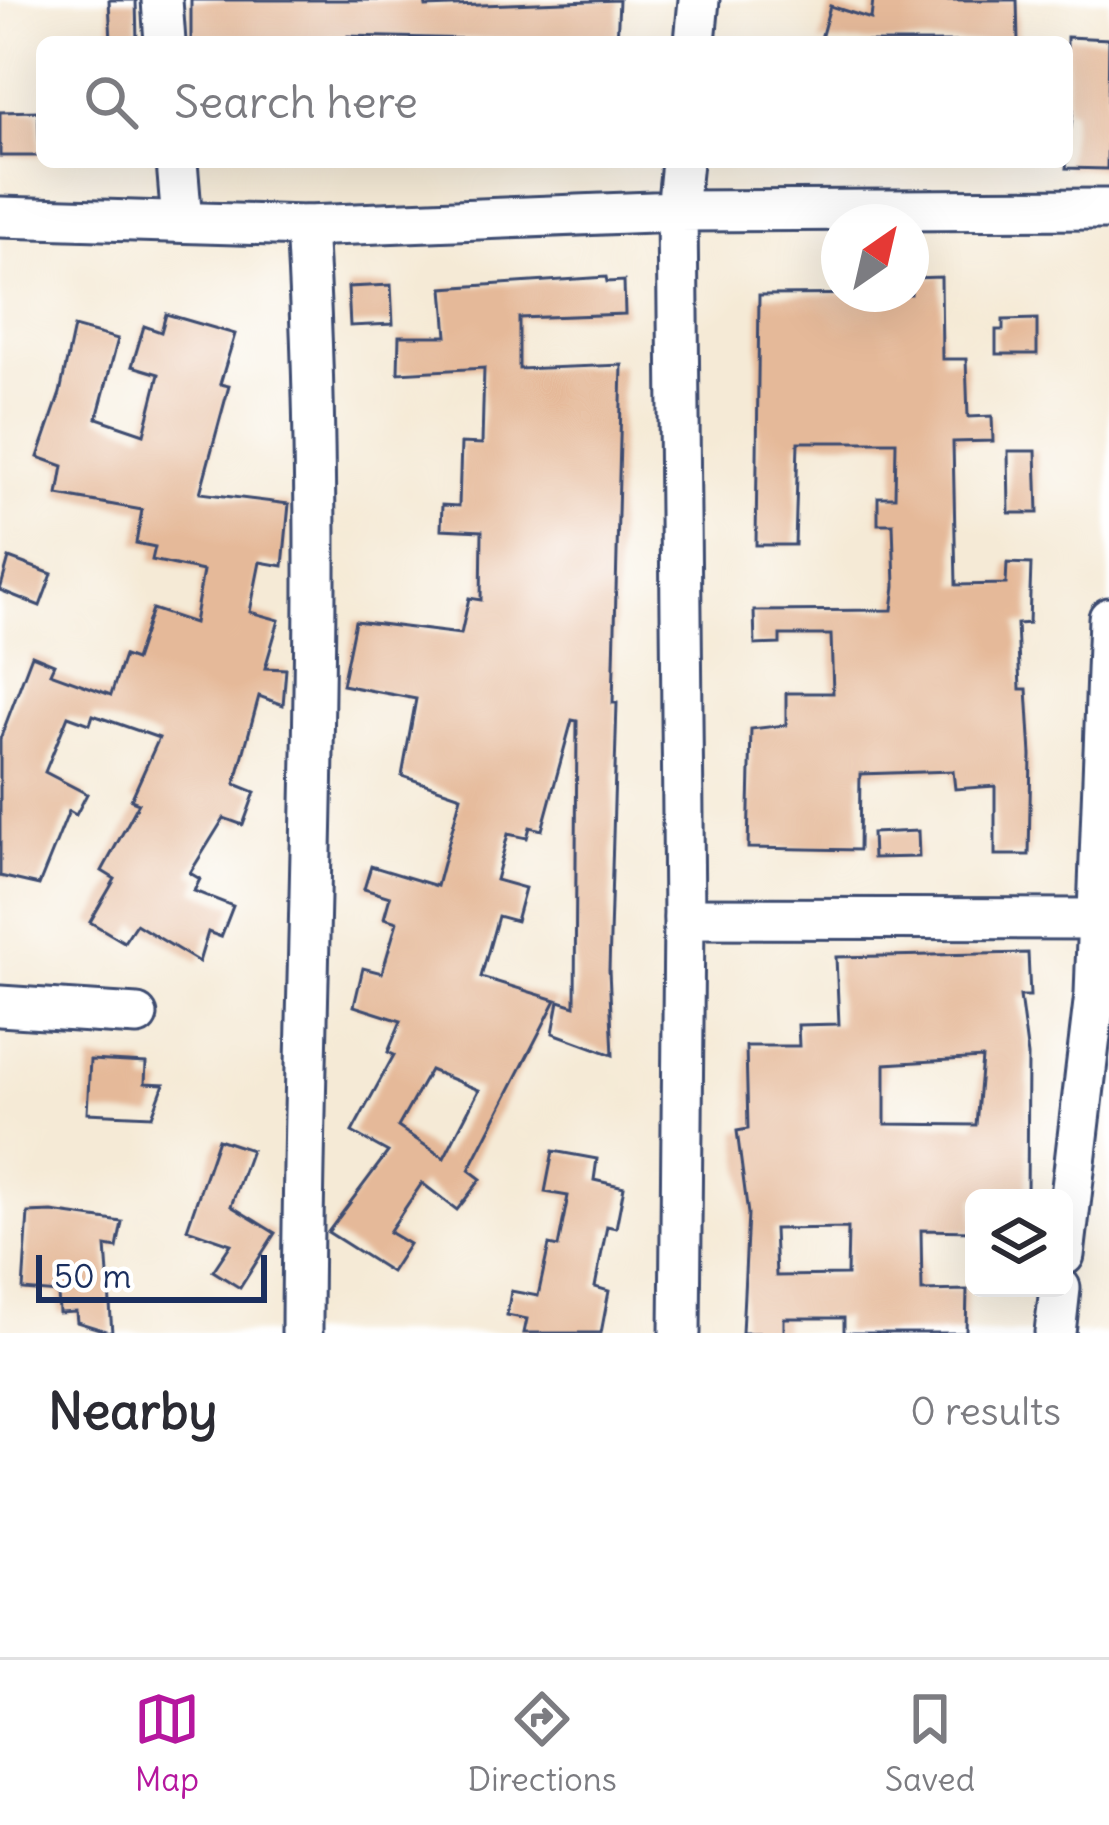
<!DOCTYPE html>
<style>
:root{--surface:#fff;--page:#f7f7f7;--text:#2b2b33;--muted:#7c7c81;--line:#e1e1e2;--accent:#b5179e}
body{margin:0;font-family:Delius,sans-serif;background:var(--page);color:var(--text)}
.controls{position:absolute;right:36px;bottom:36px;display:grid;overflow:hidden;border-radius:18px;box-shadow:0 12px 48px #0002}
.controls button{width:108px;height:108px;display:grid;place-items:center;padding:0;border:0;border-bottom:3px solid var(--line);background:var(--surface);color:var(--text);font:60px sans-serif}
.compass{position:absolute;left:821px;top:204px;width:108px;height:108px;border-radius:50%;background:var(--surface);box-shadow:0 12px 48px #0002;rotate:34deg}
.scale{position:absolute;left:36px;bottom:30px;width:231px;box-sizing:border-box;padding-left:12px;border:6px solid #1b2f5e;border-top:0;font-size:33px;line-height:42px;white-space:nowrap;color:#1b2f5e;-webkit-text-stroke:9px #fff;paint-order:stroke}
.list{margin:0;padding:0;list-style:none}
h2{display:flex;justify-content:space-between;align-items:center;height:156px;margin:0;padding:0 48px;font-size:51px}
h2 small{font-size:39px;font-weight:400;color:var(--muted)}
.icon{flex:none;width:66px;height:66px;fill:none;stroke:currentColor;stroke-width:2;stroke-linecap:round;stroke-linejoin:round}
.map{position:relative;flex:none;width:1109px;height:1333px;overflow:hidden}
.search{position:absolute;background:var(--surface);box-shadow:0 12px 48px #0002;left:36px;right:36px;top:36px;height:132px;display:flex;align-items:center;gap:30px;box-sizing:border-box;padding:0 42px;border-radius:18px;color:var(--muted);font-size:45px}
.sheet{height:324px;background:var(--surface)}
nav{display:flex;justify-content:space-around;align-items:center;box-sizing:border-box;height:168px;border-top:3px solid var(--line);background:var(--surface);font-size:33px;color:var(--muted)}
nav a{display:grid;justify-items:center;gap:6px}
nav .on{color:var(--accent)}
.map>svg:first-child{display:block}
.building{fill:#e5b999;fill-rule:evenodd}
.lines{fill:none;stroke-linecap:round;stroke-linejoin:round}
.minor-casing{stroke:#3c4b70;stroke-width:45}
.minor{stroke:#fff;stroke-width:39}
</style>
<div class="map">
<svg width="1109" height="1333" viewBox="0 0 1109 1333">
<rect width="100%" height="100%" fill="#fff"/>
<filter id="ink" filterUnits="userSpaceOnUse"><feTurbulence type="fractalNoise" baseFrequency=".00833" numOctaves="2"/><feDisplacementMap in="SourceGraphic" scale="24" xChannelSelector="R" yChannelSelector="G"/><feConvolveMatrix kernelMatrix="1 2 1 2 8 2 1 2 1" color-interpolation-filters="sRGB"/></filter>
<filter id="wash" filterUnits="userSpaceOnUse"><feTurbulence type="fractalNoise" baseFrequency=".004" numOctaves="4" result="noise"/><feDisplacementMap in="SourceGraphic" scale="48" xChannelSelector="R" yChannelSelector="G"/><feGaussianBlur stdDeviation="2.7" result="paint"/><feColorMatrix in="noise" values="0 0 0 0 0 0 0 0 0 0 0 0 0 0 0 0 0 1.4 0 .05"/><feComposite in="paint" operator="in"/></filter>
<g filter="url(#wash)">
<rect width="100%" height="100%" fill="#f5ead6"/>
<g id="blocks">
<g class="building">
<polygon points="109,0 136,0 137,42 111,42"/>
<polygon points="191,0 425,0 426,7 619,0 617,42 348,36 348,42 191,42"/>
<polygon points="873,0 1017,0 1018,42 820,42 830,6 871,19"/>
<polygon points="1067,37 1109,39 1107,169 1066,168 1073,110 1067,109"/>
<polygon points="38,111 40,156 0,156 0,112"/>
<path d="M606,277L607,282L624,281L625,314L519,318V369L622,365L613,703H617L609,970L613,1055L553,1033L559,1001L575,1006L577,721L572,720L542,830L530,827L527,838L508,834L496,880L525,888L516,921L498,916L481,977L556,1000L469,1170L481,1179L457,1210L422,1183L389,1232L409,1244L391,1272L328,1232L388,1152L352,1132L394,1055L388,1052L401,1021L354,1006L363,968L382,973L397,922L384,918L390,897L364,889L371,866L437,886L461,796L402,776L416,699L342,685L355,621L461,634L469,598L481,600L482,531L441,529L442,505L459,506L461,443L482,444L484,368L398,373L399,336H447L443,288ZM430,1070L479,1090L444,1158L398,1127Z"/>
<polygon points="941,277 942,359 966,359 968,417 992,416 993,441 953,442 956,585 1006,584 1007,563 1031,564 1029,623 1017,624 1020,689 1027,689 1031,755 1029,855 995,855 995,786 955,789 953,771 860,774 859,850 748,848 751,729 786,725 786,693 833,693 831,635 780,635 780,644 755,645 754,611 892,610 895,586 893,524 878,524 878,497 895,497 896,442 798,442 795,545 756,545 759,295 911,294 911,278"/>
<polygon points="391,285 393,324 350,326 348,287"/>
<polygon points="166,314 235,334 220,384 229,386 200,493 289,504 283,566 260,562 250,612 279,620 265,668 286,669 283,705 259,696 235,784 255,792 243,825 224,818 190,873 200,879 194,891 233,906 221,937 208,932 199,962 136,924 124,942 90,922 115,879 102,871 139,803 131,800 159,738 93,715 90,724 68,716 45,772 87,794 76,815 69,811 39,885 0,876 0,739 32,655 54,664 50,673 111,695 124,656 135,660 152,609 194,623 203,571 152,560 155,547 136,543 142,510 58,495 63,466 38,457 60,393 74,327 118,339 97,418 144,434 159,374 132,366 144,326 161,332"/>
<polygon points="1037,319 1037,354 996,354 996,330 1003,330 1003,320"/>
<polygon points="1008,451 1036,451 1038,513 1009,513"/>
<polygon points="9,558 52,574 40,606 0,590"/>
<polygon points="918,831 919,857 873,858 872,833"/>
<path d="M1028,953L1030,996H1020L1028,1056L1027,1198H974V1231L921,1230L922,1291L967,1290L966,1333H844V1318H784V1333H742L748,1214L737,1131L748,1129L746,1046H799L798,1025L839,1024L836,957ZM982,1058L976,1125L885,1124V1064ZM848,1228L847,1275L776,1276L774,1229Z"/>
<polygon points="90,1060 146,1063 145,1083 164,1084 152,1116 87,1113"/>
<polygon points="218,1139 251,1150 231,1206 275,1233 240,1288 213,1271 231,1244 187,1229"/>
<polygon points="553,1151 597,1159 594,1180 624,1187 616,1228 607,1226 595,1287 609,1291 601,1333 524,1333 527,1319 507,1315 511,1291 538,1296 549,1245 558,1247 568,1196 545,1192"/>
<polygon points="52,1212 122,1222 117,1248 106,1246 112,1333 77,1322 76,1312 59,1313 58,1293 23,1290 28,1213"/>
</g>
</g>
</g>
<g filter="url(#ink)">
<use href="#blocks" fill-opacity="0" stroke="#3c4b70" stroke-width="3"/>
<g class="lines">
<g class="minor-casing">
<g id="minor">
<polyline points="162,0 165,42"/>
<polyline points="695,42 699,0"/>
<polyline points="177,162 182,222"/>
<polyline points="0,217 306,226 677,211 682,162"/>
<polyline points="684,918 1097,919"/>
<polyline points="0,1006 137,1015"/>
<polyline points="1064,1255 1095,994 1109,618"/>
<path d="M302,1333C303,964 328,595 306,226"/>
<polyline points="680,1333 684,918 677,211 1109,209"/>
<polyline points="1055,1333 1060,1288"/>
</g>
</g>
<use href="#minor" class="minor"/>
</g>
</g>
</svg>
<div class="controls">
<button><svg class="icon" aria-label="layers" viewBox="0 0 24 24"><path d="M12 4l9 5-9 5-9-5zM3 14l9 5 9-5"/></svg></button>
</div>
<svg class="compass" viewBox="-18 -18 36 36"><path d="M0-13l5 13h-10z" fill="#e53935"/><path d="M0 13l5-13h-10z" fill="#7c7c81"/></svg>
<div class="scale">50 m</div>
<div class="search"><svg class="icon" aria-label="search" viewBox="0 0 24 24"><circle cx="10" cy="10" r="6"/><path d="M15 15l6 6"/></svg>Search here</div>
</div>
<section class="sheet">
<h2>Nearby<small>0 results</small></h2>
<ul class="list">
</ul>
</section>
<nav>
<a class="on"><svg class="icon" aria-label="map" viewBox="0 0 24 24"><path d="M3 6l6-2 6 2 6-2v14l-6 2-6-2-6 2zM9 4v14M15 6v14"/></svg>Map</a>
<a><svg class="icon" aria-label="directions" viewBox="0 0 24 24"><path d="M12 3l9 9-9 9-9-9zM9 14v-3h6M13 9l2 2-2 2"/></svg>Directions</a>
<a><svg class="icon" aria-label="saved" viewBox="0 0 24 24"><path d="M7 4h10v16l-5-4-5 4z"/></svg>Saved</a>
</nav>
